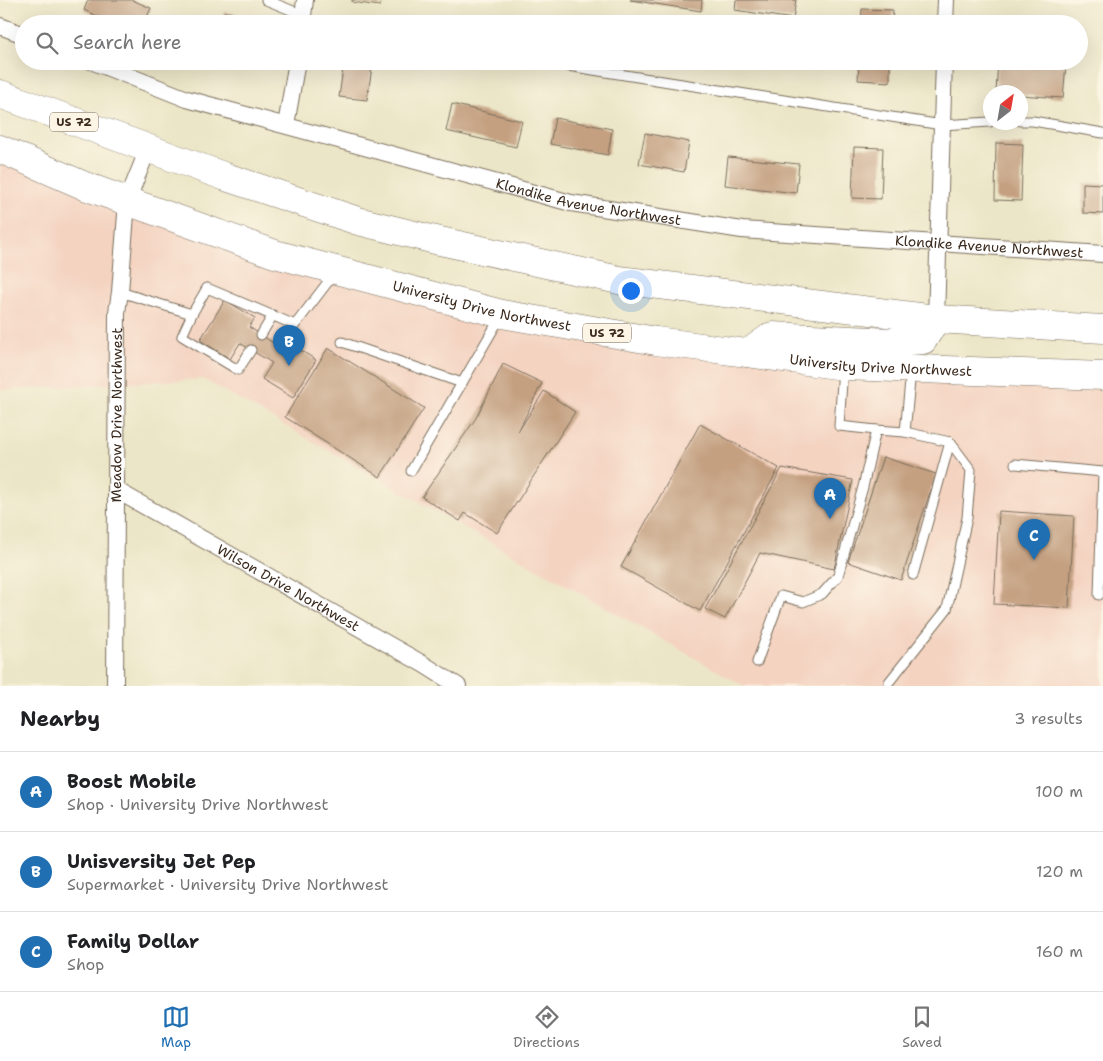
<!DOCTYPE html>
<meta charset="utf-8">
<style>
:root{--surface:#fff;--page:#f2f2f2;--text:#202124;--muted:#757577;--line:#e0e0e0;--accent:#1f6fb2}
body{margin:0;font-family:"Shantell Sans",sans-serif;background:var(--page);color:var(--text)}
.compass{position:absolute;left:983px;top:85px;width:45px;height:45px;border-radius:50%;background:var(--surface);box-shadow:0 5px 20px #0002;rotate:31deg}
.you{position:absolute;left:630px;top:290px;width:18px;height:18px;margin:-12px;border:4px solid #fff;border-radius:50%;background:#1a73e8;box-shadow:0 0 0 8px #1a73e833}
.badge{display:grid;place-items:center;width:32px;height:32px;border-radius:50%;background:var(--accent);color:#fff;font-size:16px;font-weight:700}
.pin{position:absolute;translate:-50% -41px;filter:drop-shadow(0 1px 2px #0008)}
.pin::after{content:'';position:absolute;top:26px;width:18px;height:15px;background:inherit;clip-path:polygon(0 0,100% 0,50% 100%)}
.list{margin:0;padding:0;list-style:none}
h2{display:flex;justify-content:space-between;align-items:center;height:65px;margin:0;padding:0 20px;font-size:21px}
h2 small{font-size:16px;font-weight:400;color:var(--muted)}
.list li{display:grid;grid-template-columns:32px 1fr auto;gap:15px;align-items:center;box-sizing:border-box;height:80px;padding:0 20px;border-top:1px solid var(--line)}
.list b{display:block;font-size:19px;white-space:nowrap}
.list p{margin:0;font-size:16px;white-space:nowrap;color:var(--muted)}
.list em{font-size:16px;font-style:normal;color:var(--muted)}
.icon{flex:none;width:28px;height:28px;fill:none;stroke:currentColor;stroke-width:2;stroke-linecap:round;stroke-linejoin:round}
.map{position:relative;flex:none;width:1103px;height:686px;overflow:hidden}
.search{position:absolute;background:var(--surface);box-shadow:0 5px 20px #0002;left:15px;right:15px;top:15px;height:55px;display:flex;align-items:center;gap:12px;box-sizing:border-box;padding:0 18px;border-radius:28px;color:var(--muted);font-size:19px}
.sheet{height:305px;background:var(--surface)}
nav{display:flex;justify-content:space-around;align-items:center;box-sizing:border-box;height:70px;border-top:1px solid var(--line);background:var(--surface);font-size:14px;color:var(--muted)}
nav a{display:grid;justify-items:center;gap:2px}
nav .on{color:var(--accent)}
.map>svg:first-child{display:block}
.built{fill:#f4d3c1}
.building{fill:#c4a081}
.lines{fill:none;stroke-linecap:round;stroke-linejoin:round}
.lane-casing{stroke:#796c5a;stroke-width:11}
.street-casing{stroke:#796c5a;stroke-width:18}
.highway-casing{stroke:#796c5a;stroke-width:29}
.lane{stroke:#fff;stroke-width:9}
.street{stroke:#fff;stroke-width:16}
.highway{stroke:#fff;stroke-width:28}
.labels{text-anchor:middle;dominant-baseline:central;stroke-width:4;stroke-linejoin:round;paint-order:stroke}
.shield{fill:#fcf5e5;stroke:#75675a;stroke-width:1}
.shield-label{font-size:12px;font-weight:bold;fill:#3b2a1e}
.street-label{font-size:14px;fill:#3b2a1e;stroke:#fcf5e5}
</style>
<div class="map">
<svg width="1103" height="686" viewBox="0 0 1103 686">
<rect width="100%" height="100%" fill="#fcf5e5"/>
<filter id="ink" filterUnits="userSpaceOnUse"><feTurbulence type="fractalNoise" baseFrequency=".02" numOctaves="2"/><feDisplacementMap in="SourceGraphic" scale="10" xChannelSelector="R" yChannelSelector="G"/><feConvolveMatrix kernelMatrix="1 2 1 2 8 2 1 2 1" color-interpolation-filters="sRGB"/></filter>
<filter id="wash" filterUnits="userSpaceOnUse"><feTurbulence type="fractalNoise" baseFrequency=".0096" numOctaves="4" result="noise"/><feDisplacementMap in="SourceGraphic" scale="20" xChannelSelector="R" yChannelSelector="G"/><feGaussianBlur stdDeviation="1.12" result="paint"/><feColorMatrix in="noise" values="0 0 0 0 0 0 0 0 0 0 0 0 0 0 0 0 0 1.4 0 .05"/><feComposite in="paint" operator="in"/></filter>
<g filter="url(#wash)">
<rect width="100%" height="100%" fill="#ece6c8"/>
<polygon class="built" points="0,152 168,223 625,343 1103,372 1103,686 744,686 203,379 0,390"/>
<g id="blocks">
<g class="building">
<polygon points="88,0 132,0 151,8 144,24 114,24 84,10"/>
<polygon points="352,0 381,0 380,6 352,2"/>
<polygon points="630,0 702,0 701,11"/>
<polygon points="736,0 796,0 793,19 735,10"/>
<polygon points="862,9 893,10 892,24 861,24"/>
<polygon points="224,12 253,17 252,24 223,24"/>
<polygon points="220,61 247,61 246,66"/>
<polygon points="344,61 373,61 367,100 339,97"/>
<polygon points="859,61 890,61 890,82 858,80"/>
<polygon points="998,61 1066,64 1063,98 1020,95 1020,92 996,92"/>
<polygon points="452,104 522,121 516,147 446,131"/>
<polygon points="555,118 612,129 608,155 550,144"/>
<polygon points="645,133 689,142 684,172 639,164"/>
<polygon points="996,143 1023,144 1021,201 995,200"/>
<polygon points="854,147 883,148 881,199 852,198"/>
<polygon points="728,157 799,164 796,193 725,185"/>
<polygon points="1083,183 1103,184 1103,214 1083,213"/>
<polygon points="225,300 255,318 249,327 281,348 286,341 316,360 293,398 262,379 272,363 251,350 240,343 230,359 200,340"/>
<polygon points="328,348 424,408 380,477 285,417"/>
<polygon points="503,364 542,383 518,432 544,391 575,412 497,533 465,513 460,521 422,497 476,418"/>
<polygon points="700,424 779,468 700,611 621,567"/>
<polygon points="883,457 936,474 901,580 848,562"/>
<polygon points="782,468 853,480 834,569 760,553 725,619 705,609"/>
<polygon points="999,511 1074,516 1069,608 994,604"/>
</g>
</g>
</g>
<g filter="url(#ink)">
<use href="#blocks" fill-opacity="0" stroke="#796c5a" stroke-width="1"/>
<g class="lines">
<g class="lane-casing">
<g id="lane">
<polyline points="266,0 303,15"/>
<polyline points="536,61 942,125 990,122"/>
<polyline points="1020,121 1033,121 1103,133"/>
<polyline points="120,292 192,314 207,288 295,325 334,274"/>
<polyline points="192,314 182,336 238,370 251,350"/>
<polyline points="261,335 273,315"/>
<polyline points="342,342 462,383 501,316"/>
<polyline points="843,368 839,426 876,430"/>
<polyline points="905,432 950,442 913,575"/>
<polyline points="1015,464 1103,472"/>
<polyline points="411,471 462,383"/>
<polyline points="1099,595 1103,472"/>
<polyline points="757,662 781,596 803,602 822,594 838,576 863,487 876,430 905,432 911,371"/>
<polyline points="889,682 947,609 967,518 971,470 950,442"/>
</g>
</g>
<g class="street-casing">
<g id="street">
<polyline points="302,24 305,0"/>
<polyline points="945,24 946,0"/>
<polyline points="0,26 24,35"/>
<path id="s1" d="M91,61L187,99L571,203L742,230L1103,254"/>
<polyline points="286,125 297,61"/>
<polyline points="936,319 944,61"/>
<path id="s2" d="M116,490L423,664L458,686"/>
<path id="s3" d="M115,686L117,312L120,292L127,201L148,149"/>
</g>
</g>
<g class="highway-casing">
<g id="highway">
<polyline points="0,94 226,177 358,221 431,239 619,280 936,319 1103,329"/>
<path id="s4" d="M0,149L85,186L275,254L502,314L656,341L844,366L1103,376"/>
<polyline points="748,353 772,336 891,342 923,340 936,319"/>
</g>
</g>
<use href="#lane" class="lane"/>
<use href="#street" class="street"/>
<use href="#highway" class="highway"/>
</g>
</g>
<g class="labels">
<g class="shield">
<rect x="50" y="112.5" width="48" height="19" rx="4"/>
<rect x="583" y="323.5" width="48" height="19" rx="4"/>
</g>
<g class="shield-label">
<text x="74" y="122">US 72</text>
<text x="607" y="333">US 72</text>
</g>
<g class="street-label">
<text stroke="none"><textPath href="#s1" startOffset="518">Klondike Avenue Northwest</textPath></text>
<text stroke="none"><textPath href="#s1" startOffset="922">Klondike Avenue Northwest</textPath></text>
<text stroke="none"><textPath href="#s4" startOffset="508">University Drive Northwest</textPath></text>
<text stroke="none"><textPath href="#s4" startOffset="912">University Drive Northwest</textPath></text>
<text stroke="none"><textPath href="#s3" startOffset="271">Meadow Drive Northwest</textPath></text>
<text stroke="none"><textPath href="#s2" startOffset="198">Wilson Drive Northwest</textPath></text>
</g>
</g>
</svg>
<svg class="compass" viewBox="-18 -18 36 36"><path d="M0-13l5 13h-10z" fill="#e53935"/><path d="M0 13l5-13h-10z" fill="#757577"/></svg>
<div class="you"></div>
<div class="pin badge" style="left:830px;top:519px">A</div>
<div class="pin badge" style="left:289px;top:366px">B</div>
<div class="pin badge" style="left:1034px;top:560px">C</div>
<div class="search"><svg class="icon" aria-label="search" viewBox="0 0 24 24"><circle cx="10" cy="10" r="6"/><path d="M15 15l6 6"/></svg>Search here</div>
</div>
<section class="sheet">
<h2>Nearby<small>3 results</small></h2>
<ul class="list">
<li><span class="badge">A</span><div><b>Boost Mobile</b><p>Shop · University Drive Northwest</p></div><em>100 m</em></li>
<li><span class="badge">B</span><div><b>Unisversity Jet Pep</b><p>Supermarket · University Drive Northwest</p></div><em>120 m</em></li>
<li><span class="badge">C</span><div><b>Family Dollar</b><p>Shop</p></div><em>160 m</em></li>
</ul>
</section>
<nav>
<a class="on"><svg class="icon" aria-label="map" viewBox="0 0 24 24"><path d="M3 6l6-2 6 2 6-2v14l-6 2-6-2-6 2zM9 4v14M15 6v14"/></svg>Map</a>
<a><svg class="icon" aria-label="directions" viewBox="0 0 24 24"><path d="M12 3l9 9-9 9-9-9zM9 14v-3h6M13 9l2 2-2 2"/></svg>Directions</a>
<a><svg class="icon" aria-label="saved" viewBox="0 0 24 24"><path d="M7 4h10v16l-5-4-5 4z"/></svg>Saved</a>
</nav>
